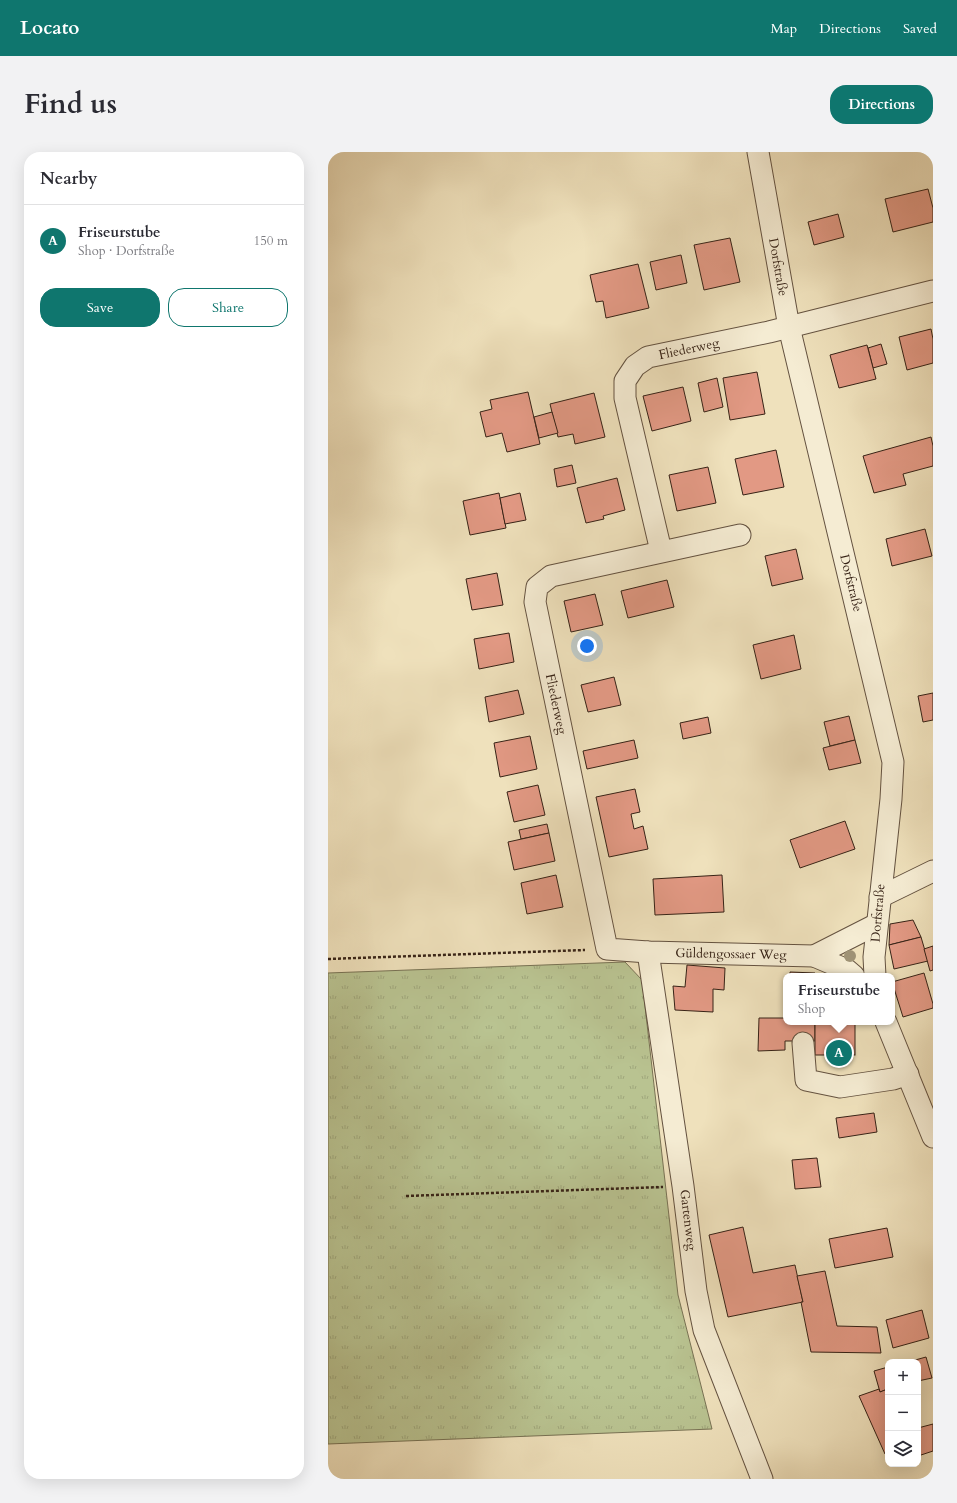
<!DOCTYPE html>
<meta charset="utf-8">
<style>
:root{--surface:#fff;--page:#f2f2f3;--text:#2b2b33;--muted:#7c7c81;--line:#e1e1e2;--accent:#0f766e}
body{margin:0;font-family:Cardo,serif;background:var(--page);color:var(--text)}
.controls{position:absolute;right:12px;bottom:12px;display:grid;overflow:hidden;border-radius:8px;box-shadow:0 4px 16px #0002}
.controls button{width:36px;height:36px;display:grid;place-items:center;padding:0;border:0;border-bottom:1px solid var(--line);background:var(--surface);color:var(--text);font:20px sans-serif}
.you{position:absolute;left:259px;top:494px;width:14px;height:14px;margin:-10px;border:3px solid #fff;border-radius:50%;background:#1a73e8;box-shadow:0 0 0 6px #1a73e833}
.badge{display:grid;place-items:center;width:26px;height:26px;border-radius:50%;background:var(--accent);color:#fff;font-size:13px;font-weight:700}
.pin{position:absolute;translate:-50% -50%;border:2px solid #fff;box-shadow:0 1px 4px #0006}
.popup{position:absolute;left:455px;top:821px;width:112px;height:52px;box-sizing:border-box;display:grid;place-content:center;border-radius:8px;background:var(--surface);filter:drop-shadow(0 1px 3px #0005);font-size:13px;white-space:nowrap;color:var(--muted)}
.popup b{font-size:15px;color:var(--text)}
.popup::after{content:'';position:absolute;left:50%;top:100%;margin-left:-8px;border:8px solid transparent;border-top-color:var(--surface)}
.list{margin:0;padding:0;list-style:none}
h2{display:flex;justify-content:space-between;align-items:center;height:52px;margin:0;padding:0 16px;font-size:17px}
h2 small{font-size:13px;font-weight:400;color:var(--muted)}
.list li{display:grid;grid-template-columns:26px 1fr auto;gap:12px;align-items:center;box-sizing:border-box;height:72px;padding:0 16px;border-top:1px solid var(--line)}
.list b{display:block;font-size:15px;white-space:nowrap}
.list p{margin:0;font-size:13px;white-space:nowrap;color:var(--muted)}
.list em{font-size:13px;font-style:normal;color:var(--muted)}
.actions{display:flex;gap:8px;padding:12px 16px}
.actions a{flex:1;padding:9px 0;border:1px solid var(--accent);border-radius:16px;text-align:center;font-size:14px;color:var(--accent)}
.actions .main{background:var(--accent);color:#fff}
.icon{flex:none;width:22px;height:22px;fill:none;stroke:currentColor;stroke-width:2;stroke-linecap:round;stroke-linejoin:round}
.map{position:relative;flex:none;width:605px;height:1327px;overflow:hidden;border-radius:16px}
header{display:flex;align-items:center;gap:24px;box-sizing:border-box;height:56px;padding:0 20px;background:var(--accent);color:#fff}
header strong{font-size:19px}
nav{display:flex;gap:22px;margin-inline-start:auto;font-size:14px}
.intro{display:flex;align-items:center;justify-content:space-between;box-sizing:border-box;height:96px;padding:0 24px}
h1{margin:0;font-size:28px}
.button{padding:10px 18px;border-radius:16px;background:var(--accent);color:#fff;font-size:14px;font-weight:700}
main{display:flex;gap:24px;padding:0 24px}
aside{flex:1;background:var(--surface);border-radius:16px;box-shadow:0 4px 16px #0002}
.map>svg:first-child{display:block}
.grass{fill:url(#grass-tufts);stroke:#787254}
.building{fill:#e29984;stroke:#362216}
.lines{fill:none;stroke-linecap:round;stroke-linejoin:round}
.minor-casing{stroke:#645240;stroke-width:23}
.path{stroke:#362216;stroke-width:2.5;stroke-dasharray:3 2;stroke-linecap:butt}
.minor{stroke:#f5ecd3;stroke-width:21}
.tree{fill:#9f9275}
.labels{text-anchor:middle;dominant-baseline:central;stroke-width:3.5;stroke-linejoin:round;paint-order:stroke}
.street-label{font-size:13px;fill:#362216;stroke:#f5ecd3}
</style>
<header>
<strong>Locato</strong>
<nav><a>Map</a><a>Directions</a><a>Saved</a></nav>
</header>
<div class="intro"><h1>Find us</h1><a class="button">Directions</a></div>
<main>
<aside>
<h2>Nearby<small></small></h2>
<ul class="list">
<li><span class="badge">A</span><div><b>Friseurstube</b><p>Shop · Dorfstraße</p></div><em>150 m</em></li>
</ul>
<div class="actions"><a class="main">Save</a><a>Share</a></div>
</aside>
<div class="map">
<svg width="605" height="1327" viewBox="0 0 605 1327">
<defs>
<pattern id="grass-tufts" width="24" height="20" patternUnits="userSpaceOnUse"><rect width="24" height="20" fill="#b9c391"/><path d="M3 7l-1-3M5 7V3M7 7l1-3M15 17l-1-3M17 17v-4M19 17l1-3" fill="none" stroke="#a0a77c"/></pattern>
</defs>
<rect width="100%" height="100%" fill="#efe1bc"/>
<filter id="stains"><feTurbulence type="fractalNoise" baseFrequency=".005" numOctaves="4"/><feColorMatrix values="0 0 0 0 .2 0 0 0 0 .09 0 0 0 0 .02 0 0 0 .5 -.17"/></filter>
<radialGradient id="worn" r=".72"><stop offset=".6" stop-color="#630" stop-opacity="0"/><stop offset="1" stop-color="#630" stop-opacity=".3"/></radialGradient>
<polygon class="grass" points="297,810 314,828 350,1143 384,1277 0,1292 0,821"/>
<g class="building">
<polygon points="600,37 605,56 605,70 565,80 557,47"/>
<polygon points="510,62 516,85 486,93 480,70"/>
<polygon points="402,86 412,130 376,138 366,93"/>
<polygon points="353,103 359,131 328,138 322,110"/>
<polygon points="310,112 321,156 278,166 275,149 268,150 262,123"/>
<polygon points="603,177 605,187 605,211 579,218 571,185"/>
<polygon points="553,192 559,212 545,216 540,196"/>
<polygon points="539,193 548,227 511,236 502,203"/>
<polygon points="429,220 437,262 402,268 395,226"/>
<polygon points="389,226 395,255 376,260 370,231"/>
<polygon points="355,235 363,269 324,279 315,244"/>
<polygon points="200,240 212,292 179,300 174,281 158,285 152,260 164,257 162,248"/>
<polygon points="266,241 277,285 247,292 245,282 230,285 222,252"/>
<polygon points="224,260 230,281 211,286 206,265"/>
<polygon points="603,285 605,294 605,314 575,322 578,333 546,341 535,304"/>
<polygon points="448,298 456,335 415,343 407,307"/>
<polygon points="244,313 248,331 229,335 226,317"/>
<polygon points="380,315 388,351 349,359 341,323"/>
<polygon points="289,326 297,358 275,364 276,367 258,371 249,336"/>
<polygon points="171,341 178,376 142,383 135,349"/>
<polygon points="192,341 198,368 177,372 172,346"/>
<polygon points="597,377 604,404 564,414 558,387"/>
<polygon points="468,397 475,427 444,434 437,404"/>
<polygon points="169,421 175,453 144,458 138,427"/>
<polygon points="339,428 346,455 300,466 293,439"/>
<polygon points="267,442 275,473 243,480 236,449"/>
<polygon points="181,481 186,510 151,517 146,487"/>
<polygon points="466,483 473,517 433,527 425,493"/>
<polygon points="286,525 293,553 260,560 253,533"/>
<polygon points="190,538 196,562 161,570 157,545"/>
<polygon points="605,541 605,568 595,570 590,544"/>
<polygon points="521,564 527,588 502,594 496,570"/>
<polygon points="380,565 383,581 355,587 352,571"/>
<polygon points="202,584 209,617 172,625 166,591"/>
<polygon points="306,588 310,606 259,617 255,599"/>
<polygon points="527,588 533,611 501,618 495,596"/>
<polygon points="210,633 217,663 186,670 179,640"/>
<polygon points="307,637 312,660 303,662 306,677 315,674 320,697 281,705 268,645"/>
<polygon points="517,669 527,697 472,716 462,688"/>
<polygon points="219,672 221,681 193,687 191,678"/>
<polygon points="221,681 227,709 186,718 180,690"/>
<polygon points="228,723 235,755 199,762 193,731"/>
<polygon points="394,723 396,760 327,763 325,727"/>
<polygon points="585,768 593,785 561,793 562,772"/>
<polygon points="593,785 600,809 566,817 561,793"/>
<polygon points="605,794 605,818 602,819 596,797"/>
<polygon points="359,813 397,816 396,838 385,837 385,860 347,858 345,834 357,835"/>
<polygon points="462,820 487,821 487,824 462,824"/>
<polygon points="596,821 605,852 605,856 575,865 564,830"/>
<polygon points="431,866 458,866 458,870 487,870 487,889 457,889 457,898 430,899"/>
<rect x="487" y="870" width="40" height="33"/>
<polygon points="546,961 549,980 511,986 508,966"/>
<polygon points="489,1006 493,1035 467,1037 464,1008"/>
<polygon points="415,1075 425,1121 467,1113 475,1150 400,1165 381,1083"/>
<polygon points="559,1076 565,1105 507,1116 501,1087"/>
<polygon points="497,1119 509,1174 549,1175 553,1201 483,1200 473,1150 475,1150 469,1124"/>
<polygon points="594,1158 601,1186 565,1196 558,1168"/>
<polygon points="598,1205 604,1226 590,1229 590,1210 580,1210"/>
<polygon points="560,1215 560,1237 552,1240 546,1219"/>
<polygon points="551,1237 552,1240 557,1238 560,1244 560,1300 557,1302 531,1244"/>
<polygon points="605,1272 605,1299 590,1304 590,1276"/>
</g>
<g class="lines">
<g class="minor-casing">
<g id="minor">
<polyline points="430,0 461,175 565,610 563,647 546,805 547,824"/>
<polyline points="412,383 223,424 209,435 207,450 279,797 320,800 486,804 519,818 526,824"/>
<polyline points="333,399 297,246 297,229 307,214 320,205 441,180 605,139"/>
<polyline points="552,745 605,719"/>
<polyline points="320,800 355,1034 368,1139 376,1178 434,1327"/>
<polyline points="486,804 549,772"/>
<polyline points="558,870 605,985"/>
<polyline points="475,891 478,928 512,935 565,927 580,922"/>
</g>
</g>
<g class="path">
<polyline points="0,807 257,798"/>
<polyline points="78,1044 335,1035"/>
</g>
<use href="#minor" class="minor"/>
</g>
<circle class="tree" cx="522" cy="804" r="6"/>
<g class="labels">
<g class="street-label">
<text transform="translate(450 115) rotate(80)">Dorfstraße</text>
<text transform="translate(361 197) rotate(-12)">Fliederweg</text>
<text transform="translate(523 431) rotate(76)">Dorfstraße</text>
<text transform="translate(228 552) rotate(78)">Fliederweg</text>
<text transform="translate(550 761) rotate(-85)">Dorfstraße</text>
<text transform="translate(403 802) rotate(1)">Güldengossaer Weg</text>
<text transform="translate(360 1068) rotate(83)">Gartenweg</text>
</g>
</g>
<rect width="100%" height="100%" filter="url(#stains)"/>
<rect width="100%" height="100%" fill="url(#worn)"/>
</svg>
<div class="controls">
<button>+</button>
<button>−</button>
<button><svg class="icon" aria-label="layers" viewBox="0 0 24 24"><path d="M12 4l9 5-9 5-9-5zM3 14l9 5 9-5"/></svg></button>
</div>
<div class="you"></div>
<div class="pin badge" style="left:511px;top:901px">A</div>
<div class="popup"><b>Friseurstube</b>Shop</div>
</div>
</main>
